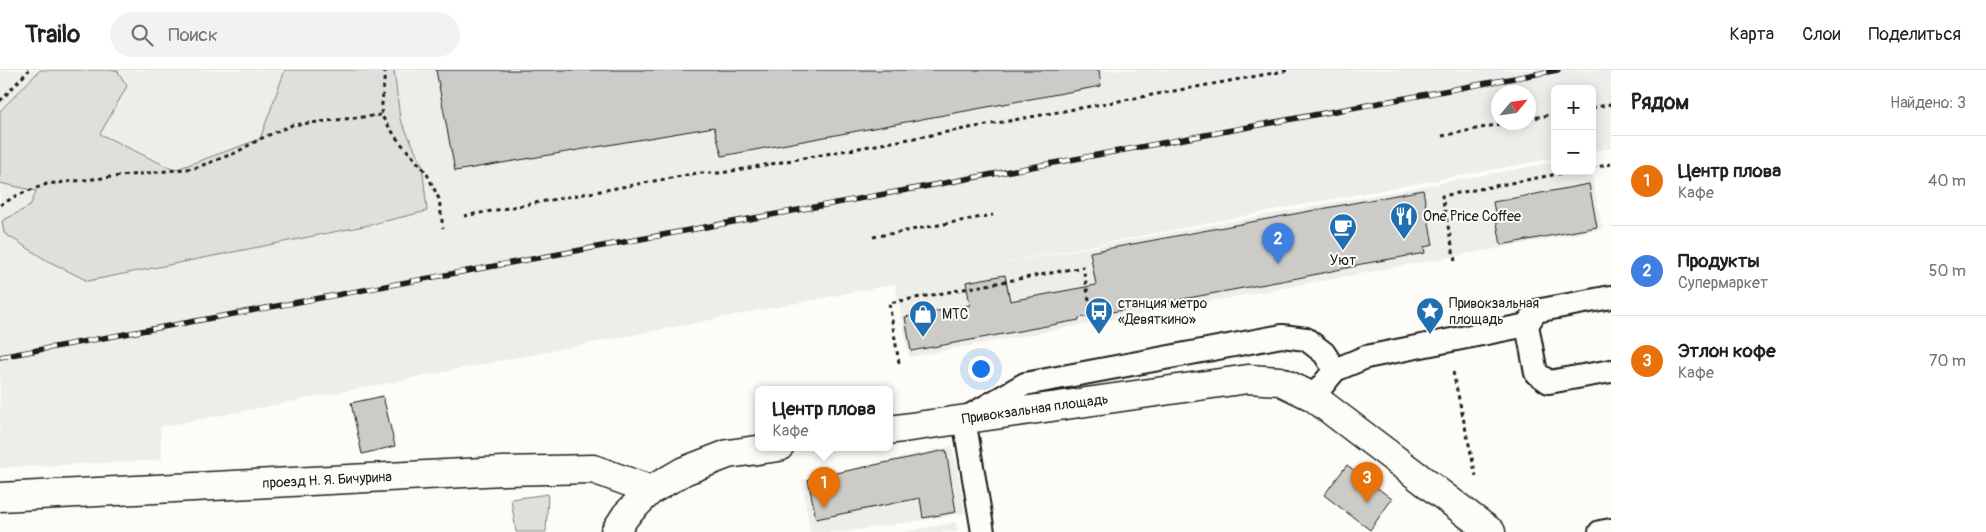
<!DOCTYPE html>
<html lang="ru">
<meta charset="utf-8">
<style>
:root{--surface:#fff;--page:#f2f2f2;--text:#202124;--muted:#757577;--line:#e0e0e0;--accent:#1f6fb2}
body{margin:0;font-family:Pangolin,sans-serif;background:var(--page);color:var(--text)}
.controls{position:absolute;right:15px;top:15px;display:grid;overflow:hidden;border-radius:8px;box-shadow:0 2px 12px #0003}
.controls button{width:45px;height:45px;display:grid;place-items:center;padding:0;border:0;border-bottom:1px solid var(--line);background:var(--surface);color:var(--text);font:25px sans-serif}
.compass{position:absolute;left:1491px;top:15px;width:45px;height:45px;border-radius:50%;background:var(--surface);box-shadow:0 2px 12px #0003;rotate:61deg}
.you{position:absolute;left:980px;top:298px;width:18px;height:18px;margin:-12px;border:4px solid #fff;border-radius:50%;background:#1a73e8;box-shadow:0 0 0 8px #1a73e833}
.badge{display:grid;place-items:center;width:32px;height:32px;border-radius:50%;background:var(--accent);color:#fff;font-size:16px;font-weight:700}
.pin{position:absolute;translate:-50% -41px;filter:drop-shadow(0 1px 2px #0008)}
.pin::after{content:'';position:absolute;top:26px;width:18px;height:15px;background:inherit;clip-path:polygon(0 0,100% 0,50% 100%)}
.popup{position:absolute;left:755px;top:316px;width:138px;height:65px;box-sizing:border-box;display:grid;place-content:center;border-radius:8px;background:var(--surface);filter:drop-shadow(0 1px 4px #0005);font-size:16px;white-space:nowrap;color:var(--muted)}
.popup b{font-size:19px;color:var(--text)}
.popup::after{content:'';position:absolute;left:50%;top:100%;margin-left:-10px;border:10px solid transparent;border-top-color:var(--surface)}
.list{margin:0;padding:0;list-style:none}
h2{display:flex;justify-content:space-between;align-items:center;height:65px;margin:0;padding:0 20px;font-size:21px}
h2 small{font-size:16px;font-weight:400;color:var(--muted)}
.list li{display:grid;grid-template-columns:32px 1fr auto;gap:15px;align-items:center;box-sizing:border-box;height:90px;padding:0 20px;border-top:1px solid var(--line)}
.list b{display:block;font-size:19px;white-space:nowrap}
.list p{margin:0;font-size:16px;white-space:nowrap;color:var(--muted)}
.list em{font-size:16px;font-style:normal;color:var(--muted)}
.icon{flex:none;width:28px;height:28px;fill:none;stroke:currentColor;stroke-width:2;stroke-linecap:round;stroke-linejoin:round}
.map{position:relative;flex:none;width:1611px;height:462px;overflow:hidden}
header{display:flex;align-items:center;gap:30px;box-sizing:border-box;height:70px;padding:0 25px;background:var(--surface);border-bottom:1px solid var(--line)}
header strong{font-size:24px}
nav{display:flex;gap:28px;margin-inline-start:auto;font-size:18px}
.search{width:350px;height:45px;background:var(--page);display:flex;align-items:center;gap:12px;box-sizing:border-box;padding:0 18px;border-radius:28px;color:var(--muted);font-size:19px}
main{display:flex}
aside{flex:1;background:var(--surface)}
.map>svg:first-child{display:block}
.built{fill:#eeede9;fill-rule:evenodd}
.green{fill:#e0dfdb;stroke:#7e7e7c}
.building{fill:#cccbc8;stroke:#1c1c1c}
.lines{fill:none;stroke-linecap:round;stroke-linejoin:round}
.lane-casing{stroke:#1c1c1c;stroke-width:26}
.street-casing{stroke:#1c1c1c;stroke-width:31}
.secondary-casing{stroke:#1c1c1c;stroke-width:31}
.path{stroke:#1c1c1c;stroke-width:3;stroke-dasharray:4 4;stroke-linecap:butt}
.lane{stroke:#fdfcf7;stroke-width:22}
.street{stroke:#fdfcf7;stroke-width:28}
.secondary{stroke:#fdfcf7;stroke-width:28}
.rail-casing{stroke:#1c1c1c;stroke-width:5.5}
.rail{stroke:#fdfcf7;stroke-width:4;stroke-dasharray:11;stroke-linecap:butt}
.labels{text-anchor:middle;dominant-baseline:central;stroke-width:4;stroke-linejoin:round;paint-order:stroke}
.poi-label{font-size:14px;fill:#1c1c1c;stroke:#fdfcf7;text-anchor:start}
.street-label{font-size:14px;fill:#1c1c1c;stroke:#fdfcf7}
</style>
<header>
<strong>Trailo</strong>
<div class="search"><svg class="icon" aria-label="search" viewBox="0 0 24 24"><circle cx="10" cy="10" r="6"/><path d="M15 15l6 6"/></svg>Поиск</div>
<nav><a>Карта</a><a>Слои</a><a>Поделиться</a></nav>
</header>
<main>
<div class="map">
<svg width="1611" height="462" viewBox="0 0 1611 462">
<rect width="100%" height="100%" fill="#fdfcf7"/>
<filter id="ink" filterUnits="userSpaceOnUse"><feTurbulence type="fractalNoise" baseFrequency=".02" numOctaves="2"/><feDisplacementMap in="SourceGraphic" scale="10" xChannelSelector="R" yChannelSelector="G"/><feConvolveMatrix kernelMatrix="1 2 1 2 8 2 1 2 1" color-interpolation-filters="sRGB"/></filter>
<g filter="url(#ink)">
<g class="built">
<path d="M0,0H1611V78L1592,81V19H1555V88L1279,139L966,200L1555,92V101H1591L1602,159L909,287L895,214L160,357L162,390L0,398ZM1498,22H1528V52H1498Z"/>
<polygon points="952,376 966,443 846,462 810,462 802,410"/>
<polygon points="956,452 957,462 904,462"/>
</g>
<g class="green">
<polygon points="40,0 117,0 127,16 100,64 174,100 260,69 285,0 394,0 400,49 422,94 427,141 369,155 88,211 46,190 4,163 2,151 30,136 36,121 0,113 0,41"/>
<polygon points="548,424 546,462 516,462 511,429"/>
</g>
<g class="building">
<polygon points="436,0 1099,0 1101,16 722,86 714,57 455,101"/>
<polygon points="1589,114 1597,157 1501,175 1493,132"/>
<polygon points="1423,120 1433,175 1424,177 1425,183 1356,195 1356,196 1298,208 1079,248 1079,250 911,281 905,247 970,235 966,212 1005,205 1010,231 1096,215 1090,182"/>
<polygon points="383,326 395,376 362,384 351,333"/>
<polygon points="946,380 956,442 923,448 920,428 816,449 808,409"/>
<polygon points="1347,395 1392,429 1370,460 1324,425"/>
</g>
<g class="lines">
<g class="lane-casing">
<g id="lane">
<polyline points="1611,227 1536,241 1527,255 1536,303 1549,312 1611,301"/>
<polyline points="1313,327 1335,300 1366,287 1527,255"/>
<polyline points="983,462 964,349 1025,314 1282,266 1306,269 1324,283 1335,300"/>
<polyline points="1600,462 1611,460"/>
</g>
</g>
<g class="street-casing">
<g id="street">
<polyline points="889,360 1248,309 1280,311 1313,327 1491,462"/>
<polyline points="0,427 503,401 593,399 651,420 684,401 728,384 779,377"/>
</g>
</g>
<g class="secondary-casing">
<polyline id="secondary" points="615,462 626,445 651,420"/>
</g>
<g class="path">
<polyline points="385,0 381,45 398,70 426,102 439,129 443,158"/>
<polyline points="0,31 29,0"/>
<polyline points="1592,38 1611,34"/>
<polyline points="1528,49 1555,44"/>
<polyline points="1442,66 1510,52"/>
<polyline points="1592,98 1611,94"/>
<polyline points="0,135 20,124 47,114 195,98 235,83 260,69 292,55 381,45"/>
<polyline points="464,146 698,103 721,103 1290,0"/>
<polyline points="873,167 993,145"/>
<polyline points="1455,191 1442,126 1573,101"/>
<polyline points="899,293 889,233 1083,197 1094,258"/>
<polyline points="1453,302 1476,406"/>
</g>
<use href="#lane" class="lane"/>
<use href="#street" class="street"/>
<use href="#secondary" class="secondary"/>
<g class="rail-casing">
<polyline id="rail" points="0,287 1558,0"/>
</g>
<use href="#rail" class="rail"/>
</g>
</g>
<defs>
<g id="restaurant-pin" transform="scale(1.4375)"><path d="M0 17L-7.5 6A9.5 9.5 0 1 1 7.5 6Z" fill="#1f6fb2" stroke="#fdfcf7"/><path d="M-5-6h1v4h1v-4h1v4h1v-4h1v5L-1.5 .5V6h-2V.5L-5-1ZM5-6V6H3V1.5H1.5Q1.5-4 5-6Z" fill="#fff"/></g>
<g id="cafe-pin" transform="scale(1.4375)"><path d="M0 17L-7.5 6A9.5 9.5 0 1 1 7.5 6Z" fill="#1f6fb2" stroke="#fdfcf7"/><path d="M-5.5-4.5H6V0H3Q3 3.5 0 3.5H-2.5Q-5.5 3.5-5.5 0ZM3-3.2v2h1.7v-2ZM-6 4.5H4V6H-6Z" fill="#fff"/></g>
<g id="bus-pin" transform="scale(1.4375)"><path d="M0 17L-7.5 6A9.5 9.5 0 1 1 7.5 6Z" fill="#1f6fb2" stroke="#fdfcf7"/><path d="M-5-6H5V4H4V6H2V4H-2V6H-4V4H-5ZM-3.5-4V0h7V-4ZM-3.5 1.2v1.5H-2V1.2ZM2 1.2v1.5H3.5V1.2Z" fill="#fff"/></g>
<g id="sight-pin" transform="scale(1.4375)"><path d="M0 17L-7.5 6A9.5 9.5 0 1 1 7.5 6Z" fill="#1f6fb2" stroke="#fdfcf7"/><path d="M0-6L1.8-2.2L6-1.7L2.9 1.2L3.7 5.4L0 3.3L-3.7 5.4L-2.9 1.2L-6-1.7L-1.8-2.2Z" fill="#fff"/></g>
<g id="shop-pin" transform="scale(1.4375)"><path d="M0 17L-7.5 6A9.5 9.5 0 1 1 7.5 6Z" fill="#1f6fb2" stroke="#fdfcf7"/><path d="M-5-2.5h2.3a2.7 3.5 0 0 1 5.4 0H5L5.5 6h-11ZM-1.5-2.5h3a1.5 2.3 0 0 0-3 0Z" fill="#fff"/></g>
</defs>
<g fill-rule="evenodd">
<use href="#restaurant-pin" x="1404" y="146"/>
<use href="#cafe-pin" x="1343" y="157"/>
<use href="#bus-pin" x="1099" y="241"/>
<use href="#sight-pin" x="1430" y="241"/>
<use href="#shop-pin" x="923" y="244"/>
</g>
<g class="labels">
<g class="poi-label">
<text x="1423" y="146">One Price Coffee</text>
<text x="1343" y="190" text-anchor="middle">Уют</text>
<text x="1118" y="233">станция метро<tspan x="1118" dy="16">«Девяткино»</tspan></text>
<text x="1449" y="233">Привокзальная<tspan x="1449" dy="16">площадь</tspan></text>
<text x="942" y="244">МТС</text>
</g>
<g class="street-label">
<text transform="translate(1035 339) rotate(-8)">Привокзальная площадь</text>
<text transform="translate(327 410) rotate(-3)">проезд Н. Я. Бичурина</text>
</g>
</g>
</svg>
<div class="controls">
<button>+</button>
<button>−</button>
</div>
<svg class="compass" viewBox="-18 -18 36 36"><path d="M0-13l5 13h-10z" fill="#e53935"/><path d="M0 13l5-13h-10z" fill="#757577"/></svg>
<div class="you"></div>
<div class="pin badge" style="left:824px;top:438px;background:#e8710a">1</div>
<div class="popup"><b>Центр плова</b>Кафе</div>
<div class="pin badge" style="left:1278px;top:194px;background:#3f7fe0">2</div>
<div class="pin badge" style="left:1367px;top:433px;background:#e8710a">3</div>
</div>
<aside>
<h2>Рядом<small>Найдено: 3</small></h2>
<ul class="list">
<li><span class="badge" style="background:#e8710a">1</span><div><b>Центр плова</b><p>Кафе</p></div><em>40 m</em></li>
<li><span class="badge" style="background:#3f7fe0">2</span><div><b>Продукты</b><p>Супермаркет</p></div><em>50 m</em></li>
<li><span class="badge" style="background:#e8710a">3</span><div><b>Этлон кофе</b><p>Кафе</p></div><em>70 m</em></li>
</ul>
</aside>
</main>
